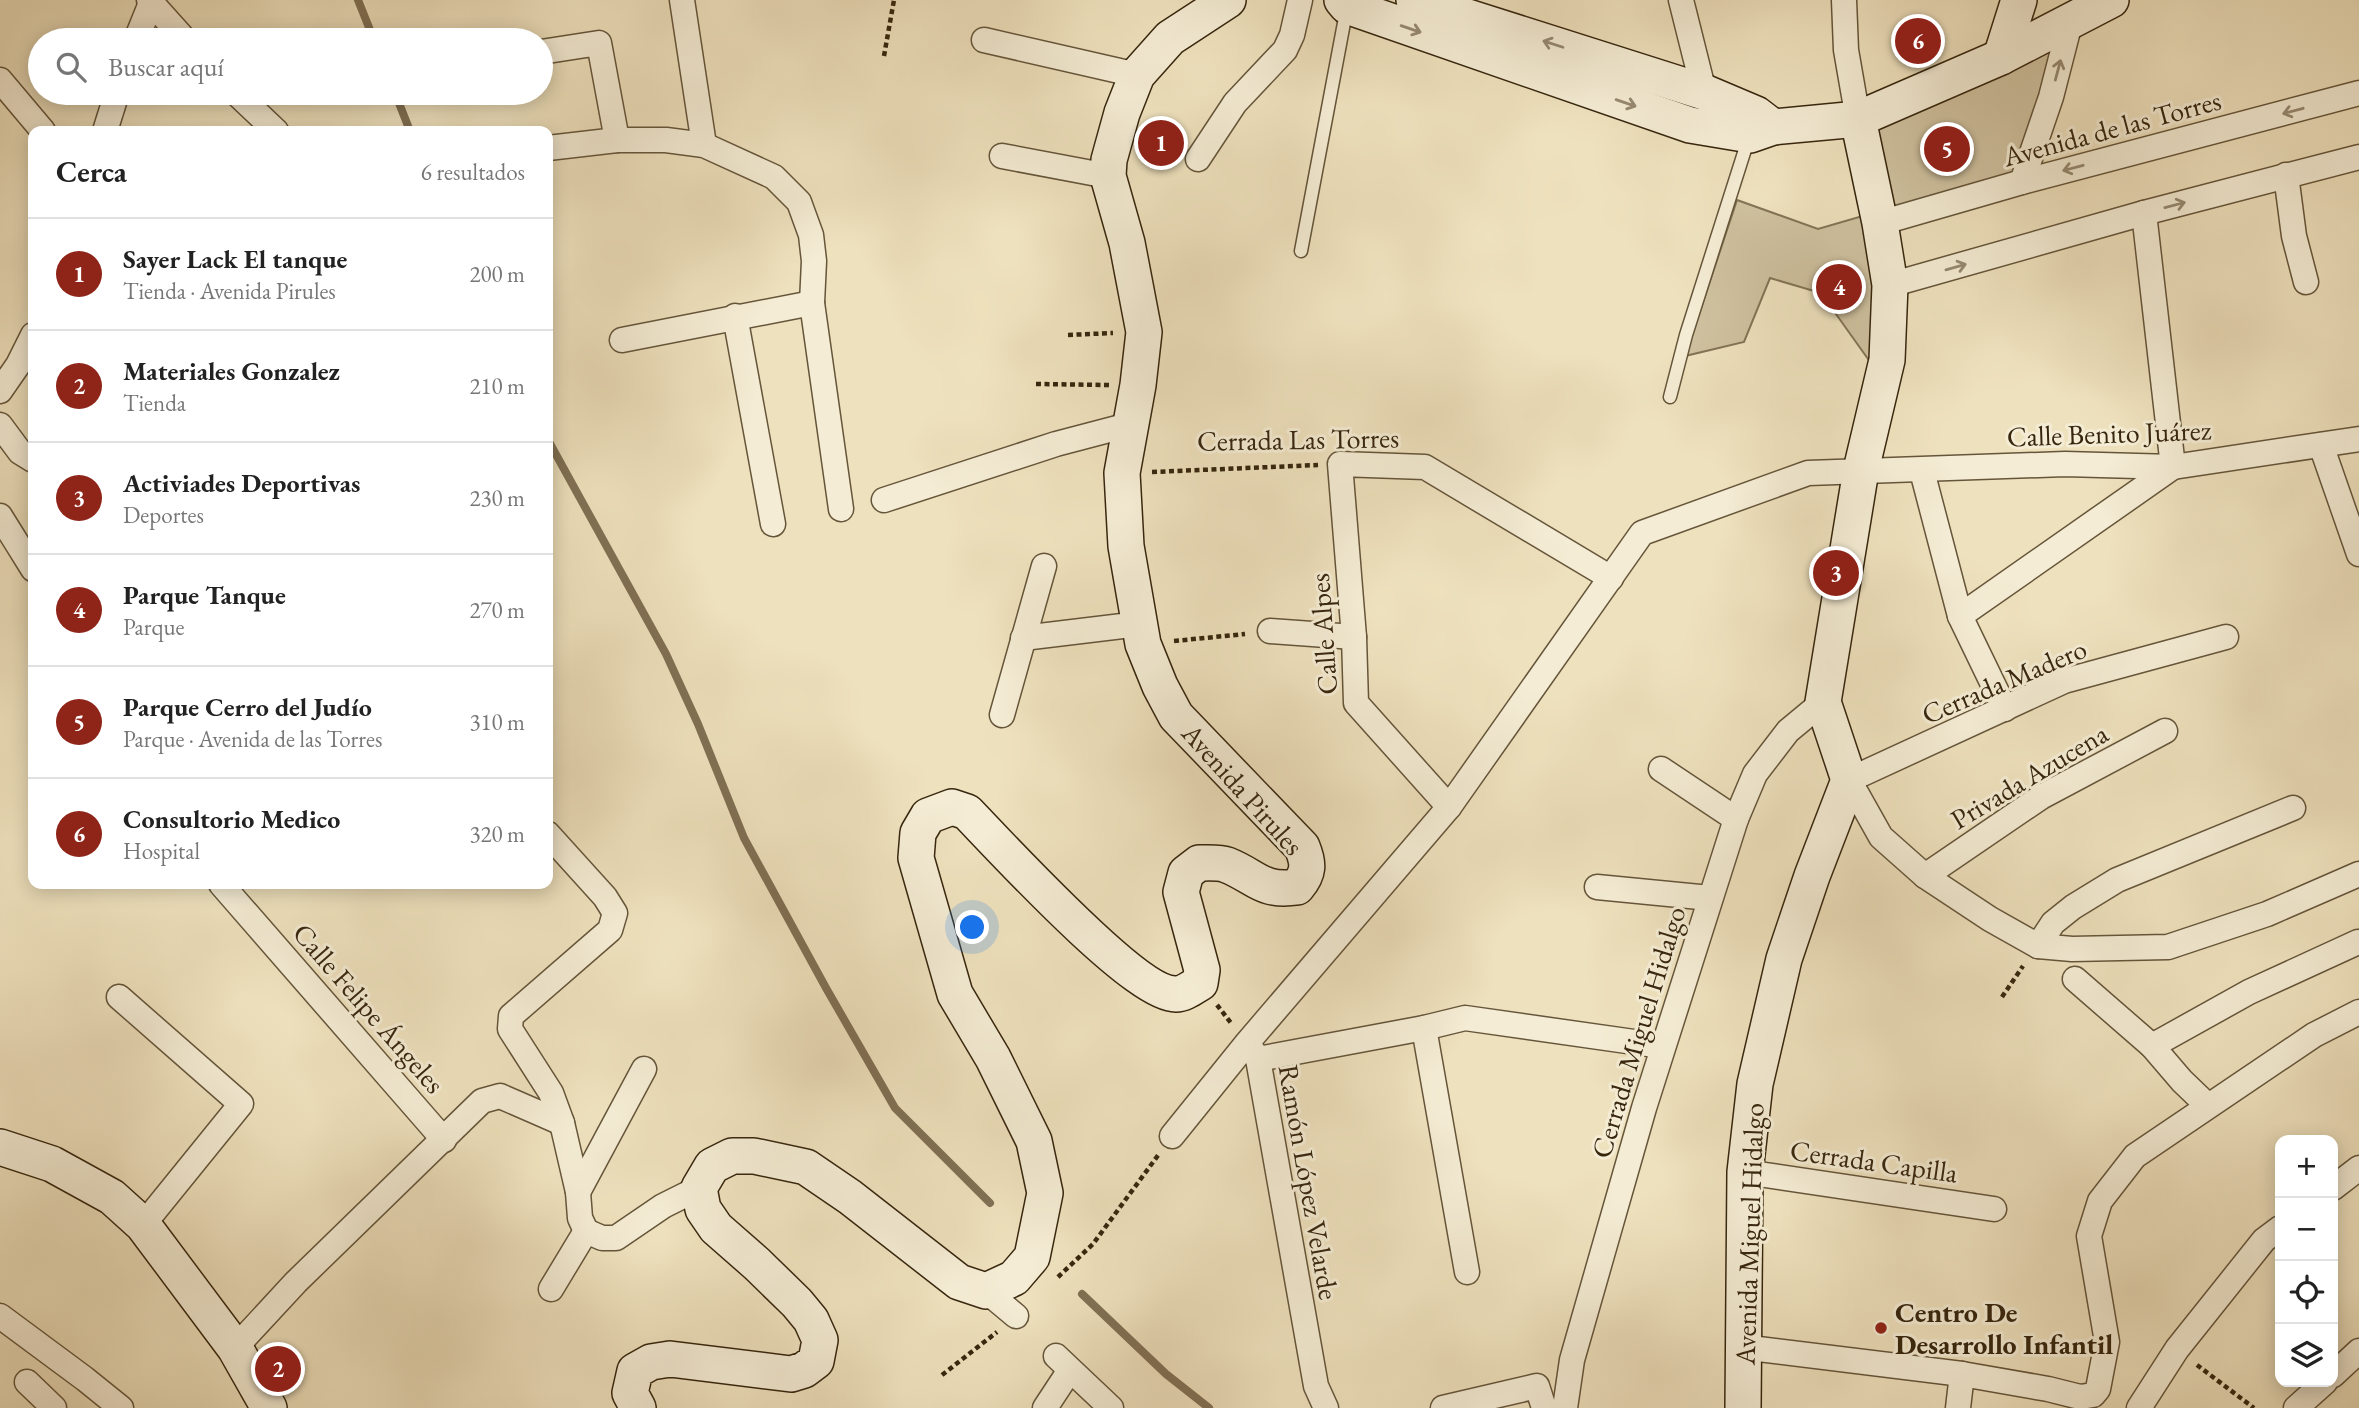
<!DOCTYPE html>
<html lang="es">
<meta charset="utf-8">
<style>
:root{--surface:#fff;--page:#f2f2f2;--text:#222;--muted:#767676;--line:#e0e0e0;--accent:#8f2418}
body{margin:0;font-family:"EB Garamond",serif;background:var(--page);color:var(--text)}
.controls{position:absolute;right:21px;bottom:21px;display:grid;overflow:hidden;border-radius:14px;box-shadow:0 4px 18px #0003}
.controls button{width:63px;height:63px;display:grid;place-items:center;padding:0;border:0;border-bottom:2px solid var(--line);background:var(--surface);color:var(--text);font:35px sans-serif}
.you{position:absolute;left:973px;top:928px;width:24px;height:24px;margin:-18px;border:5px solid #fff;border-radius:50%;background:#1a73e8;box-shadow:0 0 0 10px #1a73e833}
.badge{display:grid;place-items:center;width:46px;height:46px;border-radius:50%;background:var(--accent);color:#fff;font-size:23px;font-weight:700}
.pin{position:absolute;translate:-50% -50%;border:4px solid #fff;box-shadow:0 2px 7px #0006}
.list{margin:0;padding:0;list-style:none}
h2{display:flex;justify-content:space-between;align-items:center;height:91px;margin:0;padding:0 28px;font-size:30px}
h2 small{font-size:23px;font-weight:400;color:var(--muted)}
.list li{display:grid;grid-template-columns:46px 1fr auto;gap:21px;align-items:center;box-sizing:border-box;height:112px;padding:0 28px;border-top:2px solid var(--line)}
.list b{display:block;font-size:26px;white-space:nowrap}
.list p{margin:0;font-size:23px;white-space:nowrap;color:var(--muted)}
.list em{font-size:23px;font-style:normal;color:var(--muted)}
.icon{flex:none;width:38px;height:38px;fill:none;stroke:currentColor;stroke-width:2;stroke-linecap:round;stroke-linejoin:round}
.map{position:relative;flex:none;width:2359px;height:1408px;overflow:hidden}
.search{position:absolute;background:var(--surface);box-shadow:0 4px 18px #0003;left:28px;top:28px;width:525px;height:77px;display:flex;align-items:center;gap:18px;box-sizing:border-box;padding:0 24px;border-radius:38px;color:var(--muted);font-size:26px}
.panel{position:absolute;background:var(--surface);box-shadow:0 4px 18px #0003;left:28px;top:126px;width:525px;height:763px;border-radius:14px}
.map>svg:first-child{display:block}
.green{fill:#cfc19f;stroke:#837456;stroke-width:2}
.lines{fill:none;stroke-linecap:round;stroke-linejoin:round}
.stream{stroke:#807054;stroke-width:8}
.lane-casing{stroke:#65553a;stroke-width:15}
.street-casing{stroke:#65553a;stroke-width:27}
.secondary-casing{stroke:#37260e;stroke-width:38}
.path{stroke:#37260e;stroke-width:4.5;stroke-dasharray:5 3.5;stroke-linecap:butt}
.lane{stroke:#f4ecd4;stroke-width:12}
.street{stroke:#f4ecd4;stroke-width:24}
.secondary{stroke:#f4ecd4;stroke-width:35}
.oneway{stroke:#968971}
.poi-dot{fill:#8f2418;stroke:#f4ecd4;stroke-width:2.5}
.labels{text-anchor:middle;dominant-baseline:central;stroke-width:6;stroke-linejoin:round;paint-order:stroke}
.street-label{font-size:28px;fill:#37260e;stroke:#f4ecd4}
.poi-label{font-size:28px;font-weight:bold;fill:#37260e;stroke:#f4ecd4;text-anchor:start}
</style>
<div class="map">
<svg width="2359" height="1408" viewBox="0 0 2359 1408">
<rect width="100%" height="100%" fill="#eee1bd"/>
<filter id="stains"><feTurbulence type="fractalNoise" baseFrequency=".00286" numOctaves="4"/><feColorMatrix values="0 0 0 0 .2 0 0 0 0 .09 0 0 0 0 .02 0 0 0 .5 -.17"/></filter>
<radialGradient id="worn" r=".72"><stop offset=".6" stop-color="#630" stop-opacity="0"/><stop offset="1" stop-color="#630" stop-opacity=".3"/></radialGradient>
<g class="green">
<polygon points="2057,41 2013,175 1885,211 1868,123"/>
<polygon points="1737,200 1818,229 1866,215 1879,281 1873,366 1821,293 1770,278 1744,342 1685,356"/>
</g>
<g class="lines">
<g class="stream">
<polyline points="358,0 374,40"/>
<polyline points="395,93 410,131"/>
<polyline points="548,440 666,654 698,724 744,838 826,988 895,1108 990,1203"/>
<polyline points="1082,1294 1166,1374 1209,1408"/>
</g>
<g class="lane-casing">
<g id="lane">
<polyline points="1301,251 1347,7"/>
<polyline points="1670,397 1686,335 1749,137"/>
</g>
</g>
<g class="street-casing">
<g id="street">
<polyline points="149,0 185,40"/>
<polyline points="682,0 704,145"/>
<polyline points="1681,0 1704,92"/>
<polyline points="1844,0 1846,50 1858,119"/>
<polyline points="136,40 151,3"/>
<polyline points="984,40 1137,75"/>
<polyline points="541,52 599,43 617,140"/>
<polyline points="0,80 43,131"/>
<polyline points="236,93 276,131"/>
<polyline points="105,131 117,93"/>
<polyline points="548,148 617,140 666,140 704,145 774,177 799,202 811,235 814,261 812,303 841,509"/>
<polyline points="1002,156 1108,176"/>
<polyline points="1198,159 1235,103 1285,50 1292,35 1300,0"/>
<polyline points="2286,175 2294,236 2306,282"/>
<polyline points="2022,182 2051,97 2070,23"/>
<polyline points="1880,223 2022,182 2359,93"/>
<polyline points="1890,285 2144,213 2359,157"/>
<polyline points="735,316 773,524"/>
<polyline points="622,340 812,303"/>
<polyline points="0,391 18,365 33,335"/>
<polyline points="0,425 20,452 33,460"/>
<polyline points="2321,445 2359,554"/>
<polyline points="1922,471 1960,616 2005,709"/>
<polyline points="884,500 1056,444 1132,424"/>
<polyline points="0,516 33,569"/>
<polyline points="1960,616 2173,467 2144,213"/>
<polyline points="1270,631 1354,637"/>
<polyline points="2226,637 2064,681 1849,780 1881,837 1925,876 1990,919 2038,946 2072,949 2168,947 2267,914 2359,874"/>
<polyline points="1023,638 1139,624"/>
<polyline points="1002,715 1044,566"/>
<polyline points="1661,769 1736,819"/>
<polyline points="1449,807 1356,703 1354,637 1340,464 1425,467 1611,578"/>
<polyline points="548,834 605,897 615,913 610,930 511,1016 510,1029 551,1093 562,1123 578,1192 580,1218 586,1231"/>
<polyline points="1925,876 2041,797 2165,731"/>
<polyline points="221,884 444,1140"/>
<polyline points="1597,887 1710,898"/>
<polyline points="2038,946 2053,923 2073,907 2117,880 2293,808"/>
<polyline points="2075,979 2152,1046 2182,1081 2207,1105"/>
<polyline points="119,997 241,1104 143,1225"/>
<polyline points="1424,1028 1467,1272"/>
<polyline points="2152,1046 2249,992 2358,942"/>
<polyline points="1250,1047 1258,1059 1316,1386 1326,1408"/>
<polyline points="1258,1059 1424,1028 1465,1018 1662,1046"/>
<polyline points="1172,1136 1247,1043 1449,807 1642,533 1808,473 2065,464 2173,467 2359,439"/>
<polyline points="1745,1172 1994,1209"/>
<polyline points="2333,1188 2359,1168"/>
<polyline points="578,1192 644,1069"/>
<polyline points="586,1231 602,1238 616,1238 663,1206 699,1188"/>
<polyline points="551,1289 586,1231"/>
<polyline points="986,1291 1016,1316"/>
<polyline points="0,1316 85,1379 121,1408"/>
<polyline points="1742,1347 1962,1374 2048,1389 2080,1397 2093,1395 2098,1389 2107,1342 2089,1236 2100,1201 2135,1156 2314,1035 2359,1012"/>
<polyline points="235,1348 296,1282 482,1101 500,1096 562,1123"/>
<polyline points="1056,1356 1111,1408"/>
<polyline points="2333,1375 2359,1351"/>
<polyline points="27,1382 54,1408"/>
<polyline points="1045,1408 1070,1370"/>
<polyline points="1443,1408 1537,1386 1544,1408"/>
<polyline points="1565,1408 1572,1360 1644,1108 1736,819 1755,774 1788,731 1823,702"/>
<polyline points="1958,1408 1962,1374"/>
<polyline points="2139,1408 2177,1349 2264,1240 2280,1228"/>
<polyline points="2296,1408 2325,1382"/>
</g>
</g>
<g class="secondary-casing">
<g id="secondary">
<polyline points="1342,0 1347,6 1690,125 1750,135 1773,127 1858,119 2001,57 2111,0"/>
<polyline points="1414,0 1704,92 1756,114 1773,127"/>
<polyline points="2001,57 2019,0"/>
<polyline points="0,1147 52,1164 112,1197 143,1225 235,1348 269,1408"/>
<path d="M638,1408L630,1393L635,1371L651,1362L670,1359L791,1374L804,1370L816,1361L820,1340L811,1320L797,1303L757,1264L716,1228L703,1209L699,1188L712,1166L732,1156H754L806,1167L850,1197L959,1282L986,1291L1014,1278L1032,1257L1045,1193L1034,1141L993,1058L955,994L916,858L918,833L928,816L952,807L967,812C999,845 1136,995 1176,994C1184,994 1193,987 1200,983L1202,970L1181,892L1186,873L1199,863C1208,863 1219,862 1227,865C1257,877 1261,892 1297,887C1309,873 1309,864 1302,847L1176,716L1160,686L1143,644L1126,546L1122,473L1138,385L1144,332L1127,243L1108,176L1109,160L1122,113L1137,75L1170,38L1228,0"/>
<polyline points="1743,1408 1745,1172 1755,1084 1784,959 1812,876 1849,780 1823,702 1861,470 1887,360 1890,285 1880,223 1858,119"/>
</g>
</g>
<g class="path">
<polyline points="884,56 894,0"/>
<polyline points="1068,335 1113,333"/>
<polyline points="1036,384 1109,385"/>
<polyline points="1152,472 1318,465"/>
<polyline points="1174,641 1245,634"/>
<polyline points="2002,997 2023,966"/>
<polyline points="1217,1005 1231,1023"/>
<polyline points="1058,1277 1093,1244 1159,1154"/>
<polyline points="2197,1365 2254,1408"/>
<polyline points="942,1375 997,1332"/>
</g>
<use href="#lane" class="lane"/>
<use href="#street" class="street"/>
<use href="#secondary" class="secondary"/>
</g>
<defs><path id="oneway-shaft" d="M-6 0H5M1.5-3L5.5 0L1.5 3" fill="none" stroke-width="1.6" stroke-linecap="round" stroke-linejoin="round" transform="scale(1.75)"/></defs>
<g class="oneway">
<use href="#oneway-shaft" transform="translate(1411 29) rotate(19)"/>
<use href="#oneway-shaft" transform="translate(1553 44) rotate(-162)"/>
<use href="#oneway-shaft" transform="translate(2058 70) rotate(-75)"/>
<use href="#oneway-shaft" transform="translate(1626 103) rotate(19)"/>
<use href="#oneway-shaft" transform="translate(2293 111) rotate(165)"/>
<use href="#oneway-shaft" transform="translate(2073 168) rotate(165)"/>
<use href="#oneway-shaft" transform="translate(2175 205) rotate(-15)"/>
<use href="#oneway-shaft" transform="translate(1956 267) rotate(-16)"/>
</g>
<circle class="poi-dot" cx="1881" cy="1328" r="7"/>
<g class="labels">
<g class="street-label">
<text transform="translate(2112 128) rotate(-15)">Avenida de las Torres</text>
<text transform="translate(2109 433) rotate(-2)">Calle Benito Juárez</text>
<text transform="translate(1298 439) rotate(-1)">Cerrada Las Torres</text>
<text transform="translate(1323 634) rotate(-94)">Calle Alpes</text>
<text transform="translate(2004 681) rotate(-23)">Cerrada Madero</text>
<text transform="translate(2029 776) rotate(-31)">Privada Azucena</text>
<text transform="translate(1243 789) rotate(48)">Avenida Pirules</text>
<text transform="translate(369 1008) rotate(49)">Calle Felipe Ángeles</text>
<text transform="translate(1638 1032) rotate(-73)">Cerrada Miguel Hidalgo</text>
<text transform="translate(1874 1161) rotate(8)">Cerrada Capilla</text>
<text transform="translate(1309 1182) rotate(80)">Ramón López Velarde</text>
<text transform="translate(1749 1234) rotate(-88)">Avenida Miguel Hidalgo</text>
</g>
<g class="poi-label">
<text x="1895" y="1312">Centro De<tspan x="1895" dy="32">Desarrollo Infantil</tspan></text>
</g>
</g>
<rect width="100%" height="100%" filter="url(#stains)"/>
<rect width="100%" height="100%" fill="url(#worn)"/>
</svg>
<div class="controls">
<button>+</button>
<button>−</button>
<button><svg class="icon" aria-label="locate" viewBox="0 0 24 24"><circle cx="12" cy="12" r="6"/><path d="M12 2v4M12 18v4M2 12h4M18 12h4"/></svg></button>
<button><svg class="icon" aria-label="layers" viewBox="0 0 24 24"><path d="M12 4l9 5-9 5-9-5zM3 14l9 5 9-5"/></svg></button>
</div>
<div class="you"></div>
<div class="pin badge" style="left:1161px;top:143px">1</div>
<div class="pin badge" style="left:278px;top:1369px">2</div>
<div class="pin badge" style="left:1836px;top:573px">3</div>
<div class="pin badge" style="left:1839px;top:287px">4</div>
<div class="pin badge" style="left:1947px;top:149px">5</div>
<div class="pin badge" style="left:1918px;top:41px">6</div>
<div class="search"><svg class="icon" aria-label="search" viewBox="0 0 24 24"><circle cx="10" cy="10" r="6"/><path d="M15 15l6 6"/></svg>Buscar aquí</div>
<section class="panel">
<h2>Cerca<small>6 resultados</small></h2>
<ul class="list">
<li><span class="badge">1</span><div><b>Sayer Lack El tanque</b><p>Tienda · Avenida Pirules</p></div><em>200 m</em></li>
<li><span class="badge">2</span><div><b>Materiales Gonzalez</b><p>Tienda</p></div><em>210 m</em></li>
<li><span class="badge">3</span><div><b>Activiades Deportivas</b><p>Deportes</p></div><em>230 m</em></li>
<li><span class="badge">4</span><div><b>Parque Tanque</b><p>Parque</p></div><em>270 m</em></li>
<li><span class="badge">5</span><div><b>Parque Cerro del Judío</b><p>Parque · Avenida de las Torres</p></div><em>310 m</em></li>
<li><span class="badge">6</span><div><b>Consultorio Medico</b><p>Hospital</p></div><em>320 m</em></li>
</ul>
</section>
</div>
